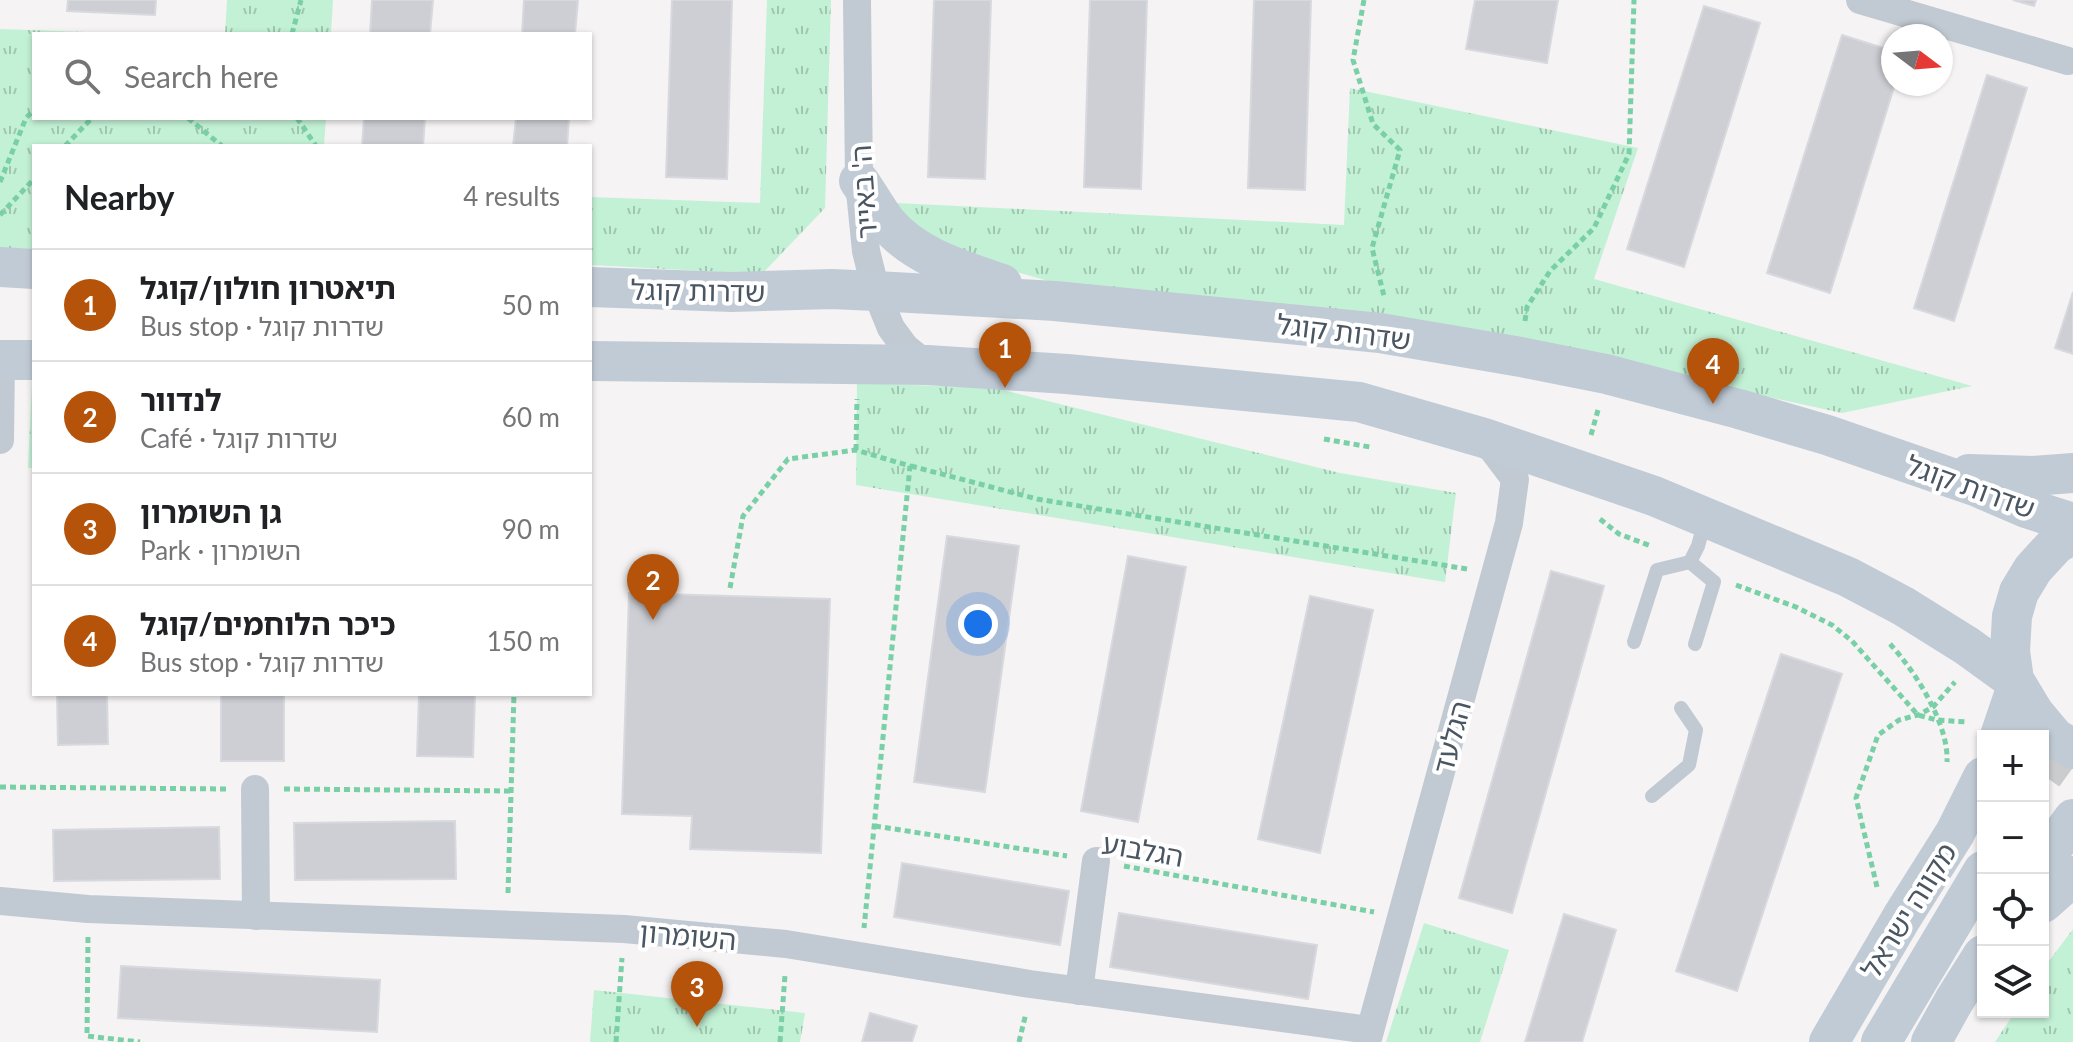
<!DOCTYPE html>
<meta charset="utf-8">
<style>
:root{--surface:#fff;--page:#f6f6f6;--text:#202124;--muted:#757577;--line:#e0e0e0;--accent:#b45309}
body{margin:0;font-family:Lato,"Noto Sans Hebrew",sans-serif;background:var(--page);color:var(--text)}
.controls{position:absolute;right:24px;bottom:24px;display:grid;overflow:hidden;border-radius:0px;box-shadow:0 2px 6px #0004}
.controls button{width:72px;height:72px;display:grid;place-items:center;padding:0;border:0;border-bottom:2px solid var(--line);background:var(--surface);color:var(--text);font:40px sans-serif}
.compass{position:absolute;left:1881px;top:24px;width:72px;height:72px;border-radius:50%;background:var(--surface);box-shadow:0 2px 6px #0004;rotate:106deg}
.you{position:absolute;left:978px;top:624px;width:28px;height:28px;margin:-20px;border:6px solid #fff;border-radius:50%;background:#1a73e8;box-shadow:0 0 0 12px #1a73e833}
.badge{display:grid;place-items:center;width:52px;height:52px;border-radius:50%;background:var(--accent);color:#fff;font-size:26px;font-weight:700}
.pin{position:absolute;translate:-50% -66px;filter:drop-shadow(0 2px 4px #0008)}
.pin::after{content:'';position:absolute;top:42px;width:28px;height:24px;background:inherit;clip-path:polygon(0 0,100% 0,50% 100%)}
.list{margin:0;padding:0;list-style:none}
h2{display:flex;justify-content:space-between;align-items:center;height:104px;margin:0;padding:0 32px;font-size:34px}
h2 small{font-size:26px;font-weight:400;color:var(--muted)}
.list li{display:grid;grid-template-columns:52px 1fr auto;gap:24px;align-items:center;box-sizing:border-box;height:112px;padding:0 32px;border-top:2px solid var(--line)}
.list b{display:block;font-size:30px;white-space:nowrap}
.list p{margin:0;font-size:26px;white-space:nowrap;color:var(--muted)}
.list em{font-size:26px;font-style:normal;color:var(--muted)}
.icon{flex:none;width:44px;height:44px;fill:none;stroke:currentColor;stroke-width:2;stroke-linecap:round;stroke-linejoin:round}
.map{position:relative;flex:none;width:2073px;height:1042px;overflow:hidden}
.search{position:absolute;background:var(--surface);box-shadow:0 2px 6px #0004;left:32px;top:32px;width:560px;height:88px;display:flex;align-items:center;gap:20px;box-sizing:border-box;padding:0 28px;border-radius:0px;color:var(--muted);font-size:30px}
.panel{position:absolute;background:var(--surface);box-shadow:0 2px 6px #0004;left:32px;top:144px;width:560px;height:552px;border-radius:0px}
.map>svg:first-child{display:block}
.grass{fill:url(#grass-tufts)}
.building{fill:#cdcfd5;stroke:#d7d9de;stroke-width:2}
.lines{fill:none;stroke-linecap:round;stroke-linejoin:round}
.secondary-tunnel{stroke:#caccce;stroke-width:40;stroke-dasharray:40 20;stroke-linecap:butt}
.path{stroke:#7ad0a6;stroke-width:5;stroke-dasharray:6 4;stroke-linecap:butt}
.lane{stroke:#c1cad2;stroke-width:14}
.street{stroke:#c1cad2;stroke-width:28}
.secondary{stroke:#c1cbd6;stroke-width:40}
.labels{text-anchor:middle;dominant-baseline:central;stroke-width:8;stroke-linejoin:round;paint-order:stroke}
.street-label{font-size:28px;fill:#4a5661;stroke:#fff}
</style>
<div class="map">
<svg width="2073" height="1042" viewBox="0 0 2073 1042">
<defs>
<pattern id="grass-tufts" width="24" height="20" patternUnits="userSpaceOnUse" patternTransform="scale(2)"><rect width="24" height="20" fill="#c3f1d5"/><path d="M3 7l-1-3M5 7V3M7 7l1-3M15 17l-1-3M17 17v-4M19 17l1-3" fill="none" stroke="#a0c6b0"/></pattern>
</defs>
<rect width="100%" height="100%" fill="#f5f3f3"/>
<g class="grass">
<polygon points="227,0 333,0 331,34 225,34"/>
<polygon points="767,0 831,0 825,208 762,274 590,265 590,197 760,203"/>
<polygon points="0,29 143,34 34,34 34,118 326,118 324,146 34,146 34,252 0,250"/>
<polygon points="1350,88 1638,148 1594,279 1972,386 1842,413 1627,366 1055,283 957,255 907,222 897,203 1344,225"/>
<polygon points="857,383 995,388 1340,473 1456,493 1445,582 856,485"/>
<polygon points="32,384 34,384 34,468 28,468"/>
<polygon points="1424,923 1509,950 1480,1042 1386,1042"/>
<polygon points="2073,929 2073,1042 1995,1042 2015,1012 2043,1012 2043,969"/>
<polygon points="594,990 805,1013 800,1042 590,1042"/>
</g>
<g class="building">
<polygon points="68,0 156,0 155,15 67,11"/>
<polygon points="372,0 433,0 430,34 370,34"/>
<polygon points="524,0 578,0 575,34 522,34"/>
<polygon points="672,0 732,0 727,179 666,177"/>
<polygon points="934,0 991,0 985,179 928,177"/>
<polygon points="1090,0 1147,0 1141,189 1084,187"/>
<polygon points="1254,0 1311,0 1305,190 1248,188"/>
<polygon points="1475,0 1558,0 1547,63 1466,49"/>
<polygon points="2013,0 2036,0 2034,6"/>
<polygon points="1704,6 1760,23 1684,267 1627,249"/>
<polygon points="1842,35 1893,51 1893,84 1895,84 1830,293 1767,273"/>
<polygon points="1987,75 2027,88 1954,321 1914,308"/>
<polygon points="364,118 425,118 423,146 362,146"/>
<polygon points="516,118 569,118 567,146 513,146"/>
<polygon points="2073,292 2073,354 2055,348"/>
<polygon points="947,536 1019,546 985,792 914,782"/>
<polygon points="1128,556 1186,567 1138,822 1081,811"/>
<polygon points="1551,571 1604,586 1512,913 1459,898"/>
<polygon points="629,593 830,599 821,853 690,849 692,816 622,814"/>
<polygon points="1310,596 1373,610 1320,853 1258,839"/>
<polygon points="1781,654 1842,674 1737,991 1676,971"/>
<polygon points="57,694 107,694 108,744 58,745"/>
<rect x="221" y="694" width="63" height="67"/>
<polygon points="419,694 475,694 473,757 417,756"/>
<polygon points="455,821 456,879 295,880 294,823"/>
<polygon points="219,827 220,879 54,881 53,830"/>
<polygon points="902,863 1069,891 1060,945 894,917"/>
<polygon points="1119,913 1317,945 1308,999 1110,967"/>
<polygon points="1564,914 1616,930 1582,1042 1525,1042"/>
<polygon points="121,966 380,980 377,1032 118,1018"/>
<polygon points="870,1013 917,1026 912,1042 862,1042"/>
</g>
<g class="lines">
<polyline class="secondary-tunnel" points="2043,775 2073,733"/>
<g class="path">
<polyline points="1364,0 1353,60 1373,124 1400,150 1372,248 1384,296"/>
<polyline points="292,34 301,0"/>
<polyline points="188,118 222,146"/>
<polyline points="297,118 316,146"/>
<polyline points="65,146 92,118"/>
<polyline points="0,182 26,118 34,110"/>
<polyline points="0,215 34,179"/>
<polyline points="1525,321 1527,307 1550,271 1594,228 1629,154 1634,0"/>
<polyline points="1591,435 1598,410"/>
<polyline points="1324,439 1370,447"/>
<polyline points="856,450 857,399"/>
<polyline points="911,466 1037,499 1467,569"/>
<polyline points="1600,519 1619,534 1651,546"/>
<polyline points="1736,585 1796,607 1832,625 1852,641 1918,715 1937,720 1967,722"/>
<polyline points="730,588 743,516 788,459 856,450 910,466 864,928"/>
<path d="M1890,644C1915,671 1949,724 1947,762"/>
<polyline points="0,787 226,789"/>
<polyline points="284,789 511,791"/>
<polyline points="875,826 1067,856"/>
<polyline points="1124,866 1374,912"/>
<polyline points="1877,887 1856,798 1878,735 1899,720 1918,715 1933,707 1955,682"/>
<polyline points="508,893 514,694"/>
<polyline points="88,937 87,1036 140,1042"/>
<polyline points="616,1042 622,958"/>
<polyline points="780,1042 785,975"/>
<polyline points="1019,1042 1026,1013"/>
</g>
<g class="lane">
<polyline points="1634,642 1657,570 1690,562"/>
<polyline points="1695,644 1714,582 1690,562 1698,546 1705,521"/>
<polyline points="1652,796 1689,765 1696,730 1681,708"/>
</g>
<g class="street">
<polyline points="857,0 859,181 866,251 876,291 891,328 905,347 927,365"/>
<polyline points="1860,0 2068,61"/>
<polyline points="0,440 1,360"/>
<polyline points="255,789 256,916"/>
<polyline points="0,901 88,909 624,929 786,944 1030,984 1370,1030"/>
<polyline points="1079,991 1096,861"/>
<polyline points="1367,1042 1509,523 1515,479 1484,438"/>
</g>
<g class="secondary">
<path d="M859,181C869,195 877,210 887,223C915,257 962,270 1002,284"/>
<polyline points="0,267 34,269"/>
<polyline points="590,287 732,292 832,289 876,291 1055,301 1380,333 1521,357 1606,374 1739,409 1827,435 1975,486 2026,508 2073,523"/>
<polyline points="0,360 34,360"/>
<polyline points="590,361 927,365 1067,374 1359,402 1484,438 1654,496 1848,577 1903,606 1967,646 2014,680"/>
<polyline points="1969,474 2033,476 2073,473"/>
<polyline points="2073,534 2056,544 2033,569 2019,592 2012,616 2010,651 2014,680 2034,713 2055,738 2073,749"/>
<polyline points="2000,736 2017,686"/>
<polyline points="2043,861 2073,819"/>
<polyline points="2043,903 2073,876"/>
<polyline points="1829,1042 1902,917 1955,833 1983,777"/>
<polyline points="1881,1042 1983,871"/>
<polyline points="1931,1042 1954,1001 1983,955"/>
</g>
</g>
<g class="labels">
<g class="street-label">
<text transform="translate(863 192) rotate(-94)">ה' באייר</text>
<text transform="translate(698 290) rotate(1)">שדרות קוגל</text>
<text transform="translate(1344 331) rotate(7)">שדרות קוגל</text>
<text transform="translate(1971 486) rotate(20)">שדרות קוגל</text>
<text transform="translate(1451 737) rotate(-75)">הגלעד</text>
<text transform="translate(1143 849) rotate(10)">הגלבוע</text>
<text transform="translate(1908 910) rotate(-58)">מקווה ישראל</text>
<text transform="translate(688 935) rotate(5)">השומרון</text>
</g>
</g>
</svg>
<div class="controls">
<button>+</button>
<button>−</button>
<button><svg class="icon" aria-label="locate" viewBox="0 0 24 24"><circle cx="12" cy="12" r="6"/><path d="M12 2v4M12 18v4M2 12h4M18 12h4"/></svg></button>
<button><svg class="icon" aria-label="layers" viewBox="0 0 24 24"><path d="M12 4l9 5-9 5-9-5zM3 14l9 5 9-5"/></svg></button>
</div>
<svg class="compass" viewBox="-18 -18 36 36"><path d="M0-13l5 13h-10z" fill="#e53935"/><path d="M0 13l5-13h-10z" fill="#757577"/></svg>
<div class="you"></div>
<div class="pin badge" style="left:1005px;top:388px">1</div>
<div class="pin badge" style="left:653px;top:620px">2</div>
<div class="pin badge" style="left:697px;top:1027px">3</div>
<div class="pin badge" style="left:1713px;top:404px">4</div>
<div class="search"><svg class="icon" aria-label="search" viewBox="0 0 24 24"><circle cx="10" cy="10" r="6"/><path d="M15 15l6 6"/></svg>Search here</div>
<section class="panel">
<h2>Nearby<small>4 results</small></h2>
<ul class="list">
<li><span class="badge">1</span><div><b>תיאטרון חולון/קוגל</b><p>Bus stop · שדרות קוגל</p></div><em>50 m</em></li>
<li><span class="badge">2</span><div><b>לנדוור</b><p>Café · שדרות קוגל</p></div><em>60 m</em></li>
<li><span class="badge">3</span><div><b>גן השומרון</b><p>Park · השומרון</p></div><em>90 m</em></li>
<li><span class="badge">4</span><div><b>כיכר הלוחמים/קוגל</b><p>Bus stop · שדרות קוגל</p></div><em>150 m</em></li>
</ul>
</section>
</div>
